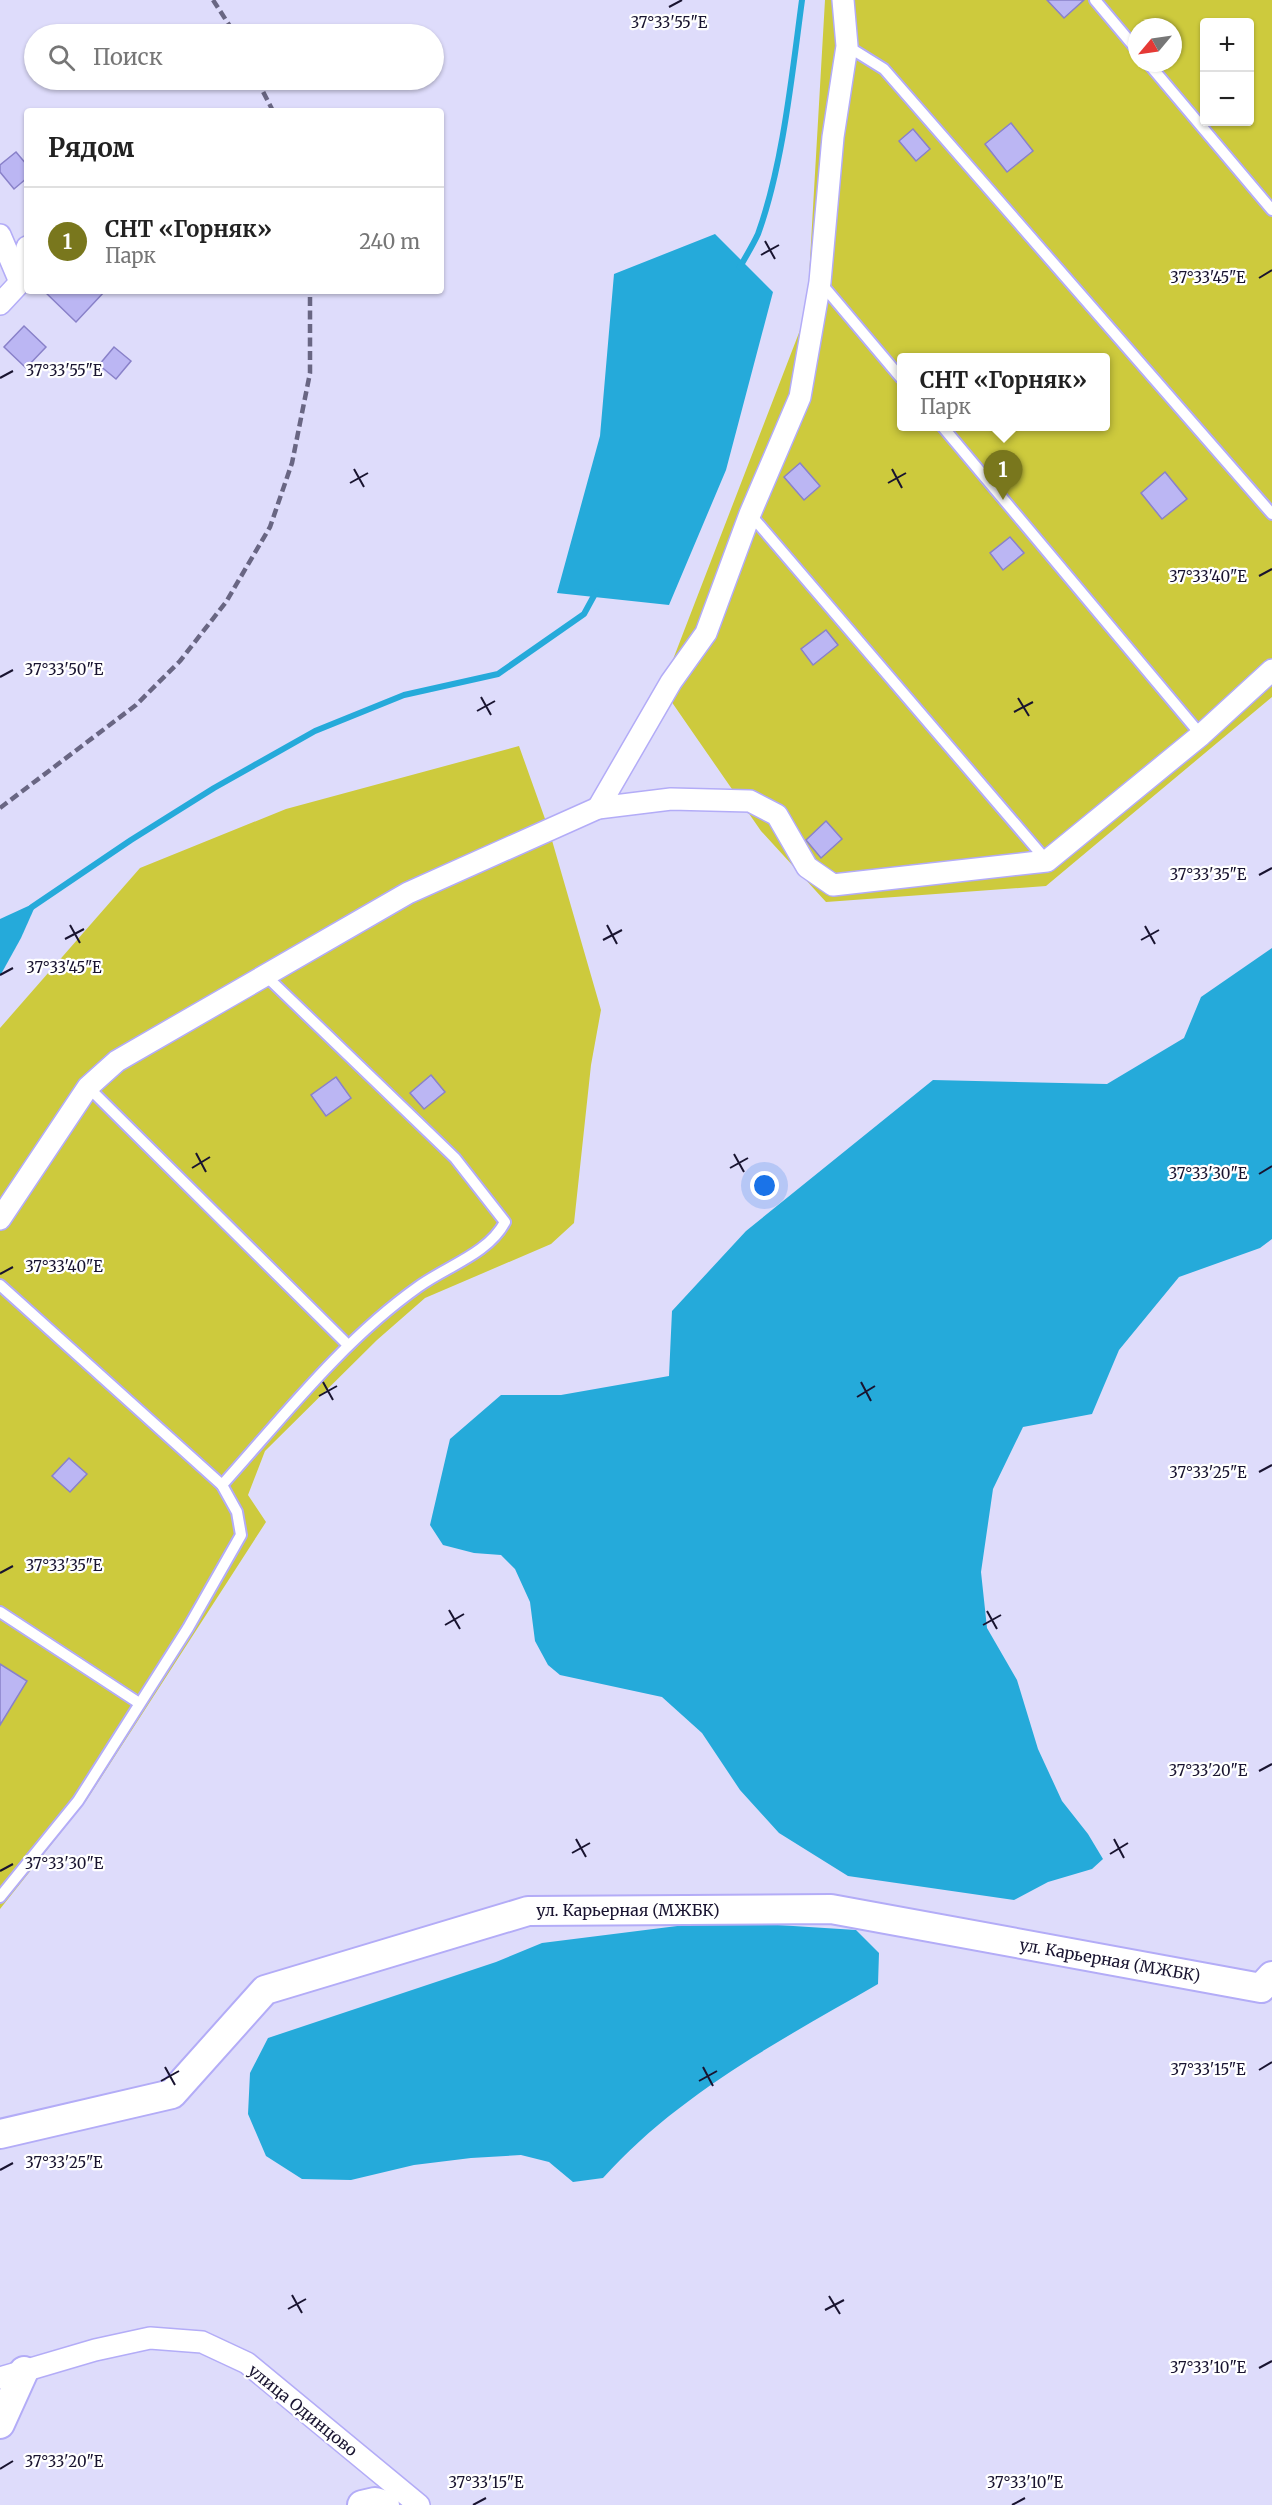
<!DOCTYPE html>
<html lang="ru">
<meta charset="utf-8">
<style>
:root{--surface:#fff;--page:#f6f6f6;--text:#222;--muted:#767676;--line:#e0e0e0;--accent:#79771d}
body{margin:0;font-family:Merriweather,serif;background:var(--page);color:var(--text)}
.controls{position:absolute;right:18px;top:18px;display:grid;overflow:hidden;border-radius:6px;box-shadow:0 2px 4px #0004}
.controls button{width:54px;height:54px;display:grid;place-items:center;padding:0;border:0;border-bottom:2px solid var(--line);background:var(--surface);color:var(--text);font:30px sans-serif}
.compass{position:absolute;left:1128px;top:18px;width:54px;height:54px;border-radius:50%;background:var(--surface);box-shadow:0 2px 4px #0004;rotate:241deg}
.you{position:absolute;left:765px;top:1186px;width:21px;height:21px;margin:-15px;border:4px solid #fff;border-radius:50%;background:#1a73e8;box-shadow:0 0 0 9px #1a73e833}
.badge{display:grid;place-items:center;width:39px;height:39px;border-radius:50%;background:var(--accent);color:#fff;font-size:20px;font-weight:700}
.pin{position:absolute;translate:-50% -50px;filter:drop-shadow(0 2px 3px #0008)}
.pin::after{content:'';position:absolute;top:32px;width:21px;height:18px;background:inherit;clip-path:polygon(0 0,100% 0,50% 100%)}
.popup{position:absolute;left:897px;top:353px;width:213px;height:78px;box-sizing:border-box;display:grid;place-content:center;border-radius:6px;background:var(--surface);filter:drop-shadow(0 2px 4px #0005);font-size:20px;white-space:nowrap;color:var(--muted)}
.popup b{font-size:22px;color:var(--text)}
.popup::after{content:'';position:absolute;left:50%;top:100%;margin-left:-12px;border:12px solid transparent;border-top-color:var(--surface)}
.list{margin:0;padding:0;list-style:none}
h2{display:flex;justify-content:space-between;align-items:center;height:78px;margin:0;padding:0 24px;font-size:26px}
h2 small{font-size:20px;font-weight:400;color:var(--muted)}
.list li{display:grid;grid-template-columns:39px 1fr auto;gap:18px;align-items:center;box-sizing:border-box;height:108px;padding:0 24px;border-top:2px solid var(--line)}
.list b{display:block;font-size:22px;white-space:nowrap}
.list p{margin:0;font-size:20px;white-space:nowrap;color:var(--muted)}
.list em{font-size:20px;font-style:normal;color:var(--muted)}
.icon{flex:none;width:33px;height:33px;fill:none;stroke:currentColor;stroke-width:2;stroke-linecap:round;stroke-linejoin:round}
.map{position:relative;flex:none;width:1272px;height:2505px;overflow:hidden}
.search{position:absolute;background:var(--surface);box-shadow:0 2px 4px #0004;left:24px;top:24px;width:420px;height:66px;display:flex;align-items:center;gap:15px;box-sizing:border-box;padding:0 21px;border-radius:33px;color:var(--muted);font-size:22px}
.panel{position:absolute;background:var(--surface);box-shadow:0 2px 4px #0004;left:24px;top:108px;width:420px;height:186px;border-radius:6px}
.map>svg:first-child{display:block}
.green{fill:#cdca3d;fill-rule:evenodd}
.water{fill:#25aada}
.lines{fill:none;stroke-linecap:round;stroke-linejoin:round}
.stream{stroke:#25aada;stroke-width:6}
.building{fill:#bbb6f3;stroke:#8981c9;stroke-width:1.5}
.lane-casing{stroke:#b3acf7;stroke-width:14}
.street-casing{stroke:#b3acf7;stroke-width:24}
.secondary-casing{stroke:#b3acf7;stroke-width:32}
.lane{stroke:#fff;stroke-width:10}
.street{stroke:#fff;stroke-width:21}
.secondary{stroke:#fff;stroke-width:28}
.rail{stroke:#696683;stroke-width:4.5;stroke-dasharray:9 4.5;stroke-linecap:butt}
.ticks{fill:none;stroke:#191430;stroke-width:2}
.labels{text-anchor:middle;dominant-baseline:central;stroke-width:4.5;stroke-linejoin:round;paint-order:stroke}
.street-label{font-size:16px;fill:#191430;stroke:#fff}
.ticks-label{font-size:15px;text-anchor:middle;fill:#191430;stroke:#fff;stroke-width:4.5;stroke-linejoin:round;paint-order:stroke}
</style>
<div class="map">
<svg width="1272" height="2505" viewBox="0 0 1272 2505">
<rect width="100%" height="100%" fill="#dedcfb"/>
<g class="green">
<path d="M825,0H1272V697L1046,886L826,902L761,831L662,688L807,312ZM1204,22H1250V122H1204ZM1137,27H1173V63H1137ZM901,358H1105V426H901Z"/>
<polygon points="519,746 549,830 601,1010 591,1065 574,1223 551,1244 425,1298 377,1340 265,1451 248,1495 266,1522 86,1801 0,1909 0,1028 140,868 286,809"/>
</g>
<g class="water">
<polygon points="715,234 773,292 726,470 669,605 557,593 600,436 614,274"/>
<polygon points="37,902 21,938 0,976 0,919"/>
<polygon points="1272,948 1272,1239 1260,1248 1179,1277 1119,1350 1092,1414 1023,1427 993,1489 981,1572 987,1628 1017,1680 1038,1749 1062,1801 1088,1834 1103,1859 1092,1869 1048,1882 1014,1900 848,1876 779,1833 740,1790 702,1733 662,1697 560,1675 548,1665 535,1641 530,1602 515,1569 501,1555 474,1553 443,1545 430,1525 450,1439 501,1395 561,1395 669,1376 672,1311 746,1231 933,1080 1107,1084 1184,1038 1201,997"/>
<path d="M717,1921L856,1930L879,1953L878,1984C781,2040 678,2094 603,2178L573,2182L549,2162L521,2155L471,2158L414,2165L351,2180L302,2179L266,2156L248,2114L250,2073L268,2038L496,1962L542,1943Z"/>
</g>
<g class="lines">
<g class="stream">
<path d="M740,267C746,256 753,245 758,234C783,165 792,74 802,0"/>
<polyline points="32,907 131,840 214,788 315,731 404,695 498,674 584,614 596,592"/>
</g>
</g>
<g class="building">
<polygon points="1047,0 1084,0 1064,18"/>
<polygon points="1011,123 1033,151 1007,172 985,144"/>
<polygon points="913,129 930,149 916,161 899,141"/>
<polygon points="16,152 27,165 27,178 14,189 0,172 0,165"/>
<polygon points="44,291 105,291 76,322"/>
<polygon points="24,326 46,347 26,368 4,347"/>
<polygon points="114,347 131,361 116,379 99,365"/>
<polygon points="800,463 820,486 804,500 784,477"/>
<polygon points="1165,472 1187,499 1162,519 1141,493"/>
<polygon points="1010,537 1024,553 1003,570 990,553"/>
<polygon points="826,630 838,645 813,665 801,649"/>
<polygon points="826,821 842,839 821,858 806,840"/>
<polygon points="431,1075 445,1092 424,1109 410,1093"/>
<polygon points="336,1077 351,1098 326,1116 311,1095"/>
<polygon points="69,1458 87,1474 70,1492 52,1476"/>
<polygon points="0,1664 27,1681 0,1725"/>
</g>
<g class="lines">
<g class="lane-casing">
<g id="lane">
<polyline points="1095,0 1137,50"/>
<polyline points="847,46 884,69 1272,514"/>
<polyline points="1148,63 1272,210"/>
<polyline points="820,282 901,378"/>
<polyline points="942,426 1201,735"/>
<polyline points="750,514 1047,861"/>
<polyline points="88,1087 348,1345"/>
<path d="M0,1285L222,1485C284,1416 342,1341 418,1287C447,1266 488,1254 505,1222L455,1158L265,975"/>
<polyline points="0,1612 139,1703"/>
<polyline points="0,1897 78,1801 188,1628 241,1535 237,1512 222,1485"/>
</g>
</g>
<g class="street-casing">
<g id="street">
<polyline points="0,235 20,282"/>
<polyline points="21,282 27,247"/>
<polyline points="0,304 27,275"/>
<polyline points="598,808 671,682 706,633 750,514 800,397 820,282 833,137 847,46 843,0"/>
<polyline points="0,1219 88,1087 117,1061 408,893 598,808 671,799 750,801 777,815 807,867 833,885 1047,861 1201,735 1272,670"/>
<polyline points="0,2378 95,2350 150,2338 202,2342 247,2363 419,2505"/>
</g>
</g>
<g class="secondary-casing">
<g id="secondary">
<polyline points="0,2134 172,2094 265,1990 528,1911 831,1909 1261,1988 1272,1976"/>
<polyline points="0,2424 24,2371"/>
<polyline points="362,2505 375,2502 385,2505"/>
</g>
</g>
<use href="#lane" class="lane"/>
<use href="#street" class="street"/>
<use href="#secondary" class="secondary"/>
<g class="rail">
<polyline points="213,0 235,34"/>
<polyline points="257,80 273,111"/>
<polyline points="0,808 136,705 180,661 226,602 270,527 292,463 310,373 310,291"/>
</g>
</g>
<path class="ticks" d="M669,7L682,0M765,241L775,259M761,255L779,245M1259,278L1272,270M0,378L13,371M354,469L364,487M892,469L902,488M350,483L368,473M888,483L906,473M1259,576L1272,569M0,677L13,670M481,697L491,715M1018,698L1029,716M477,711L495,701M1014,712L1033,702M1259,875L1272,868M70,925L80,943M607,925L617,944M1145,926L1155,944M65,939L84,929M603,940L622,930M1141,940L1159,930M0,975L13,968M196,1153L206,1172M734,1154L744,1172M192,1168L210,1157M730,1168L748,1158M1259,1174L1272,1166M0,1274L13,1267M323,1382L333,1400M861,1382L871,1401M319,1396L337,1386M857,1397L875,1386M1259,1472L1272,1465M0,1573L13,1566M449,1610L460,1629M987,1611L997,1629M445,1625L464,1614M983,1625L1001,1615M1259,1771L1272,1764M576,1839L586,1857M1114,1839L1124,1858M572,1853L590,1843M1110,1854L1128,1843M0,1871L13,1864M165,2067L175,2085M703,2067L713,2086M1259,2070L1272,2062M161,2081L179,2071M699,2081L717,2071M0,2170L13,2163M292,2295L302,2313M829,2296L840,2314M288,2309L306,2299M825,2310L844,2300M1259,2368L1272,2361M0,2469L13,2461M473,2505L486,2498M1012,2505L1025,2498"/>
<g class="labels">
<g class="street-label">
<text x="628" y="1910">ул. Карьерная (МЖБК)</text>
<text transform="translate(1110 1960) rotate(10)">ул. Карьерная (МЖБК)</text>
<text transform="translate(303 2410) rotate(39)">улица Одинцово</text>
</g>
</g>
<g class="ticks-label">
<text x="669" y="28">37°33'55"E</text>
<text x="1208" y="283">37°33'45"E</text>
<text x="64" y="376">37°33'55"E</text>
<text x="1208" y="582">37°33'40"E</text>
<text x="64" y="675">37°33'50"E</text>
<text x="1208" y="880">37°33'35"E</text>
<text x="64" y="973">37°33'45"E</text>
<text x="1208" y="1179">37°33'30"E</text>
<text x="64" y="1272">37°33'40"E</text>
<text x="1208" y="1478">37°33'25"E</text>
<text x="64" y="1571">37°33'35"E</text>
<text x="1208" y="1776">37°33'20"E</text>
<text x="64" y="1869">37°33'30"E</text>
<text x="1208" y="2075">37°33'15"E</text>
<text x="64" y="2168">37°33'25"E</text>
<text x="1208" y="2373">37°33'10"E</text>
<text x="64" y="2467">37°33'20"E</text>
<text x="486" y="2488">37°33'15"E</text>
<text x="1025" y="2488">37°33'10"E</text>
</g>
</svg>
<div class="controls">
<button>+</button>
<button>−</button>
</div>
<svg class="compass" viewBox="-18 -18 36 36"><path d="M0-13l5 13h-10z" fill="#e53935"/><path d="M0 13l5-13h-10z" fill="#767676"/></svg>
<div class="you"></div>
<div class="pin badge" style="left:1003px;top:500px">1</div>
<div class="popup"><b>СНТ «Горняк»</b>Парк</div>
<div class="search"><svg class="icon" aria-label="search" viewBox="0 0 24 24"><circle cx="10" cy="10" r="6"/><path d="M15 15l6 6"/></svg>Поиск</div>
<section class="panel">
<h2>Рядом<small></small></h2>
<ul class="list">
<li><span class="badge">1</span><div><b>СНТ «Горняк»</b><p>Парк</p></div><em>240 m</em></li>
</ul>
</section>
</div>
